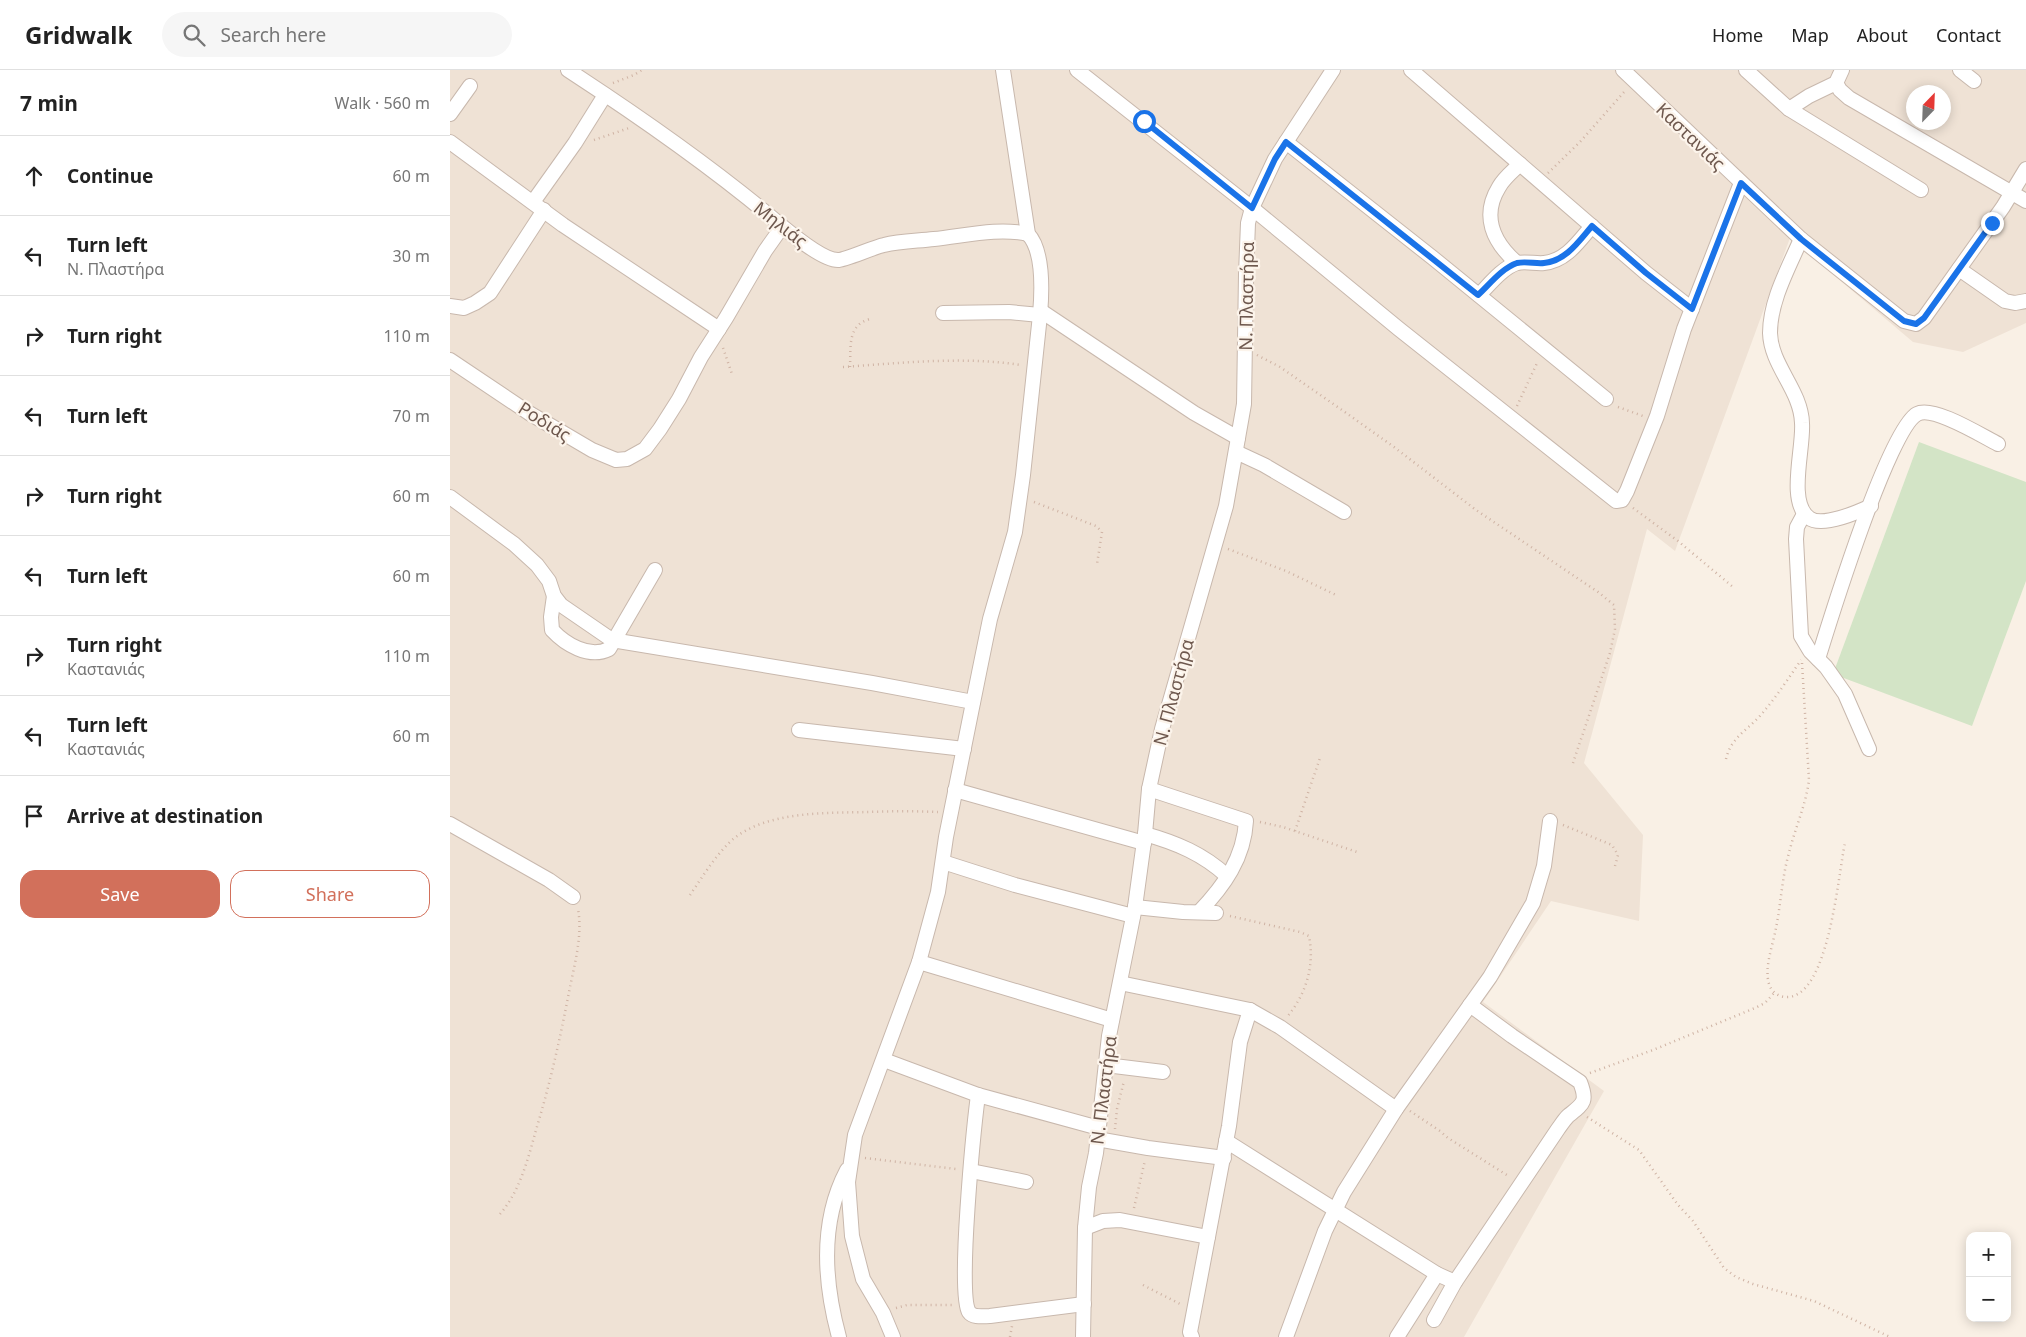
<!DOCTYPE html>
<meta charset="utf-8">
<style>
:root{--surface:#fff;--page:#f6f6f6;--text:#222;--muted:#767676;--line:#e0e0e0;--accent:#d2705b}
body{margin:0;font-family:"Noto Sans",sans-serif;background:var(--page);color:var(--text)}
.controls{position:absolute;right:15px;bottom:15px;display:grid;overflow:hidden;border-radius:10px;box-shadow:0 2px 12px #0003}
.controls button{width:45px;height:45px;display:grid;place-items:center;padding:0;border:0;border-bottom:1px solid var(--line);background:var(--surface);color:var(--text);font:25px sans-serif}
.compass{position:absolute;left:1456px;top:15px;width:45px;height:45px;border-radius:50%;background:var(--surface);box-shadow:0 2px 12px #0003;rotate:23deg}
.stop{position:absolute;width:15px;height:15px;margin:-11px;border:4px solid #1a73e8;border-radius:50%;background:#fff}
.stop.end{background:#1a73e8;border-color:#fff;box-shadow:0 1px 5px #0008}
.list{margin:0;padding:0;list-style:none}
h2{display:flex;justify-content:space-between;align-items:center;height:65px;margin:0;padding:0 20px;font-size:21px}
h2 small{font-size:16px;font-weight:400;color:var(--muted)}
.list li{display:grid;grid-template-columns:32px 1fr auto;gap:15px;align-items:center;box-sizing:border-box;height:80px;padding:0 20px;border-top:1px solid var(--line)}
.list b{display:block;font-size:19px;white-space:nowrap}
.list p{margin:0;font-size:16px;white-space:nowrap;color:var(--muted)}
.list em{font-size:16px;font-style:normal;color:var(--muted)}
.actions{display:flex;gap:10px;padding:15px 20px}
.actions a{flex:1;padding:11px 0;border:1px solid var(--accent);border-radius:15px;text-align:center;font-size:18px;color:var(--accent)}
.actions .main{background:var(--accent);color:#fff}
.icon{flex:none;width:28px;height:28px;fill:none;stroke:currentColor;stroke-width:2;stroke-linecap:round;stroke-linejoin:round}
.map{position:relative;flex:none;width:1576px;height:1267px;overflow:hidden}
header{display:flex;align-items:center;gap:30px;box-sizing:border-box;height:70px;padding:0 25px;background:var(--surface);border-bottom:1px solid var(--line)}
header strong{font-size:24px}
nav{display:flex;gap:28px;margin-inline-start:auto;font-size:18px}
.search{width:350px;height:45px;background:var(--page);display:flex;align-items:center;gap:12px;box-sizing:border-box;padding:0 18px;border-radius:28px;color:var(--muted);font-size:19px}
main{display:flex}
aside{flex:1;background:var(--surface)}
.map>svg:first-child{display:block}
.residential{fill:#efe2d5;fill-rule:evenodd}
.green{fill:#d3e4c6}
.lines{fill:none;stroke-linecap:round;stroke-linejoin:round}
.minor-casing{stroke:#c8b8ad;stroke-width:16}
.path{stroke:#cfb3a4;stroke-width:2.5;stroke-dasharray:1 4;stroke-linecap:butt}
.minor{stroke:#fff;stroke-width:14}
.route{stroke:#1a73e8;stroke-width:6}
.labels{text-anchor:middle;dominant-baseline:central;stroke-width:4.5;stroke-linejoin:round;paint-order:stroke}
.street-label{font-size:18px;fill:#6e584e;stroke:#fcf4eb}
</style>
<header>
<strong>Gridwalk</strong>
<div class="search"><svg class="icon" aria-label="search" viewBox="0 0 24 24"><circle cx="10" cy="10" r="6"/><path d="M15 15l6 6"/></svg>Search here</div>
<nav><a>Home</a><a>Map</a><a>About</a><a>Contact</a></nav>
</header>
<main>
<aside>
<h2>7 min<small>Walk · 560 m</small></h2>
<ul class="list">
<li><svg class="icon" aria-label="ahead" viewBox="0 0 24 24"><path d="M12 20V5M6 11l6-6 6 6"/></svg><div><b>Continue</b></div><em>60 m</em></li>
<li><svg class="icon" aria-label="left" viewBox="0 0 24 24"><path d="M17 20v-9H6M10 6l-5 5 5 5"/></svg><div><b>Turn left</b><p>Ν. Πλαστήρα</p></div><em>30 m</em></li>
<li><svg class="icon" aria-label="right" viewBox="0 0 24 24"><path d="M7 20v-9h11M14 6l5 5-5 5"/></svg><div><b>Turn right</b></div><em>110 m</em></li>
<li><svg class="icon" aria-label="left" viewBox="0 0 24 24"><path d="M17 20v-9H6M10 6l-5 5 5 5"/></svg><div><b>Turn left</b></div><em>70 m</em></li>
<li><svg class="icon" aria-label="right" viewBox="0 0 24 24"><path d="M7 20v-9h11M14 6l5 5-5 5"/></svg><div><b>Turn right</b></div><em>60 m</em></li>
<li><svg class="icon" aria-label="left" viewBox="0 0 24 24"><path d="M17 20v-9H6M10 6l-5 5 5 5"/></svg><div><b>Turn left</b></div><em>60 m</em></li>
<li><svg class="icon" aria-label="right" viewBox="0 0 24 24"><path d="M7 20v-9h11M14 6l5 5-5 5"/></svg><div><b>Turn right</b><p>Καστανιάς</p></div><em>110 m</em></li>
<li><svg class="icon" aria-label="left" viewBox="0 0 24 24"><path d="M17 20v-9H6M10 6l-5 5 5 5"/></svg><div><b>Turn left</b><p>Καστανιάς</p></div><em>60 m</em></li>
<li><svg class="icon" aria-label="arrive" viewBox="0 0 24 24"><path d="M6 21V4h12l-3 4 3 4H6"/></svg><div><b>Arrive at destination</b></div></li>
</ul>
<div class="actions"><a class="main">Save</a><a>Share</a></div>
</aside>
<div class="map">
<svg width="1576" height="1267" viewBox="0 0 1576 1267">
<rect width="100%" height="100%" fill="#f9f0e5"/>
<path class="residential" d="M0,0H1576V253L1513,282L1463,272L1340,168L1225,481L1197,459L1134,693L1193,765L1189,851L1101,831L1033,932L1154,1021L1014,1267H0ZM1464,22H1494V52H1464Z"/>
<polygon class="green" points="1469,372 1576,412 1576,511 1522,656 1383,604"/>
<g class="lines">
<g class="minor-casing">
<g id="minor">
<path d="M118,0C190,47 262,97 327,152C339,162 372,190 388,190C395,190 424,177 434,175C450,171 467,171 484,169C514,166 548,157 578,164"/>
<polyline points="627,0 802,138 949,259 1166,431 1172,430 1177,421 1207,346 1234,259 1291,113"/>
<polyline points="961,0 1196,203 1242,239"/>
<polyline points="1173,0 1351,169 1454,251 1466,254 1474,248 1553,137 1576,99"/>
<polyline points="1296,0 1339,39 1471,120"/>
<polyline points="1510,0 1524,11"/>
<polyline points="1386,13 1390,20 1399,28 1576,131"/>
<polyline points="1339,39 1359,26 1386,13 1392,0"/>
<polyline points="0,44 20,16"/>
<polyline points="0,72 113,155 269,259"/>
<polyline points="836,72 983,188 1156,329"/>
<polyline points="83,132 125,73 155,25"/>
<path d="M1351,169C1338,199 1320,231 1320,263C1321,296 1351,320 1352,353C1354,378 1337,432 1359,448C1372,458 1408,442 1421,436"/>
<path d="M1067,193C1043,172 1031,146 1049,117C1054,108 1063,101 1070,94"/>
<polyline points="1509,199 1555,231 1565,233 1576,231"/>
<path d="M1029,225C1039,215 1052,198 1067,193C1076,191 1086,194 1094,193C1116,191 1129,171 1142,156"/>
<polyline points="0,236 14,238 25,233 40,223 94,140"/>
<polyline points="591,241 744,343 788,368"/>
<polyline points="493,243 559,242 590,245"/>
<polyline points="0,290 79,343 142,380 166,390 177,389 195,379 210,359 229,329 251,287 276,248 315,181 332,157"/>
<polyline points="786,382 814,395 894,442"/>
<polyline points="0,427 64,474 87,495 99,511 104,526 111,535 162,570 422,613 523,632"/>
<polyline points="1354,444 1347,457 1346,469 1351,566 1360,581 1376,597 1395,624 1419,679"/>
<path d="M104,526L101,547L102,560C115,574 139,589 159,579L205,500"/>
<path d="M1368,589C1380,550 1439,359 1467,344C1483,335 1532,366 1548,374"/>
<polyline points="349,660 514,679"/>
<path d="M699,719L796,751C794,788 774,816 749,842"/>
<polyline points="505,720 694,773"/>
<polyline points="0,754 99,810 123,827"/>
<path d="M695,764C727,773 753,784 777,806"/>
<polyline points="493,792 565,815 683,846"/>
<polyline points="685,837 733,842 766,843"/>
<polyline points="469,892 662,950"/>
<polyline points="670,913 800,940 830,957 946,1039"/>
<polyline points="434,990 528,1025 649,1058"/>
<polyline points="656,995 713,1002"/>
<path d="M528,1025C524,1056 507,1224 519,1242C523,1248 534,1246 540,1246L634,1234"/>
<polyline points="647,1069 698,1078 774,1088"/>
<polyline points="776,1071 987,1204 1005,1212"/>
<polyline points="521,1101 576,1112"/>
<polyline points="635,1158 653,1151 670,1150 758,1167"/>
<path d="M984,1250L1005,1212L1108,1059C1111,1055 1114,1050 1118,1046C1133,1034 1138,1032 1130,1012L1062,966L1020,935"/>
<path d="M389,1267C374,1212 370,1151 397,1100"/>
<path d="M443,1267L433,1243L413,1209L402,1166L398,1112L405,1065L469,892L488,822L496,767L529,603L540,549L565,462L573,405L590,245C592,222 594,181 578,164L553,0"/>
<polyline points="633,1267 635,1158 639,1117 646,1083 659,966 685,837 695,764 699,719 712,659 776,436 794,334 796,204 798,153 802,138 825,89 883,0"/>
<polyline points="742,1267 740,1262 779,1056 790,972 800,940"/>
<polyline points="836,1267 875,1161 894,1122 946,1039 1040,907 1083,833 1094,796 1100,751"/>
<polyline points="947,1267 987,1204"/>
</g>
</g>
<g class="path">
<polyline points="163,13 184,5 192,0"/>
<polyline points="144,70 179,58"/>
<polyline points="1098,103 1130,72 1175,21"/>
<polyline points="273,278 282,304"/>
<polyline points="807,285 830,297 892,340 944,377 1026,440 1148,522 1164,535 1165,559 1160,583 1123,693"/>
<path d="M393,297C452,293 512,286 571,295"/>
<path d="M400,297C401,277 397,255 420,249"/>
<polyline points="1067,336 1088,291"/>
<polyline points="1168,337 1193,346"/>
<polyline points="584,432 646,456 652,462 647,494"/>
<polyline points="1183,438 1228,471 1283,517"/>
<polyline points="778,479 836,501 886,525"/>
<path d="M1352,593L1359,710C1356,735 1345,758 1339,783C1332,807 1331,833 1326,858C1323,875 1314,897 1319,914C1321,921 1328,927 1336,927C1379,929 1388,804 1395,773"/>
<path d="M1276,689C1281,668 1296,661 1309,647C1325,629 1338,609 1351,590"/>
<polyline points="810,752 833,757 910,783"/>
<polyline points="1113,755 1162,775 1168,785 1165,796"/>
<polyline points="845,761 870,688"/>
<path d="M240,825C253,806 265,786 282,770C316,741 376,743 419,742C442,741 465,741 488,742"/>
<path d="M780,846L850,862L859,866C865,896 856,924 837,947"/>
<polyline points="1140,1003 1203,980 1305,938 1315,933 1324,923"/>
<polyline points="960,1041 990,1061 998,1068 1060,1107"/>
<polyline points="1137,1047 1189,1080 1228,1135 1243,1151 1274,1198 1286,1207 1303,1214 1364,1231 1440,1267"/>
<polyline points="665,1059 667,1039 674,1011"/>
<polyline points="415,1088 506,1099"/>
<polyline points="684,1138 695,1090"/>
<path d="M50,1144C70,1121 78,1089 86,1060C100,1014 110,969 119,922C124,896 133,866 128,839"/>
<polyline points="693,1215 732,1235"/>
<polyline points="446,1238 457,1235 503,1235"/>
<polyline points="560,1267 562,1256"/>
</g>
<use href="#minor" class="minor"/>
</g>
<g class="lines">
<path class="route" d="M694,51L802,138L825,89L836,72L1028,225C1039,215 1052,198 1067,193C1076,191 1086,194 1094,193C1116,191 1129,171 1142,156L1196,203L1242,239L1291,113L1351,169L1454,251L1466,254L1474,248L1542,153"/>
</g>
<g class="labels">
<g class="street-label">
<text transform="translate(1241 66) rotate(44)">Καστανιάς</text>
<text transform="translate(331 154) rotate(38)">Μηλιάς</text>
<text transform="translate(796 226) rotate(-89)">Ν. Πλαστήρα</text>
<text transform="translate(95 351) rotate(32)">Ροδιάς</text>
<text transform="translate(723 622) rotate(-75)">Ν. Πλαστήρα</text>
<text transform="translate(653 1020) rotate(-83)">Ν. Πλαστήρα</text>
</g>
</g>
</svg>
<div class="controls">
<button>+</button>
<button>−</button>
</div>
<svg class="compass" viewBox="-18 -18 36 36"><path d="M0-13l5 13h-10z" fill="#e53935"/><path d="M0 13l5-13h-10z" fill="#767676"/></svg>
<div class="stop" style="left:694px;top:51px"></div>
<div class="stop end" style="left:1542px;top:153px"></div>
</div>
</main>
